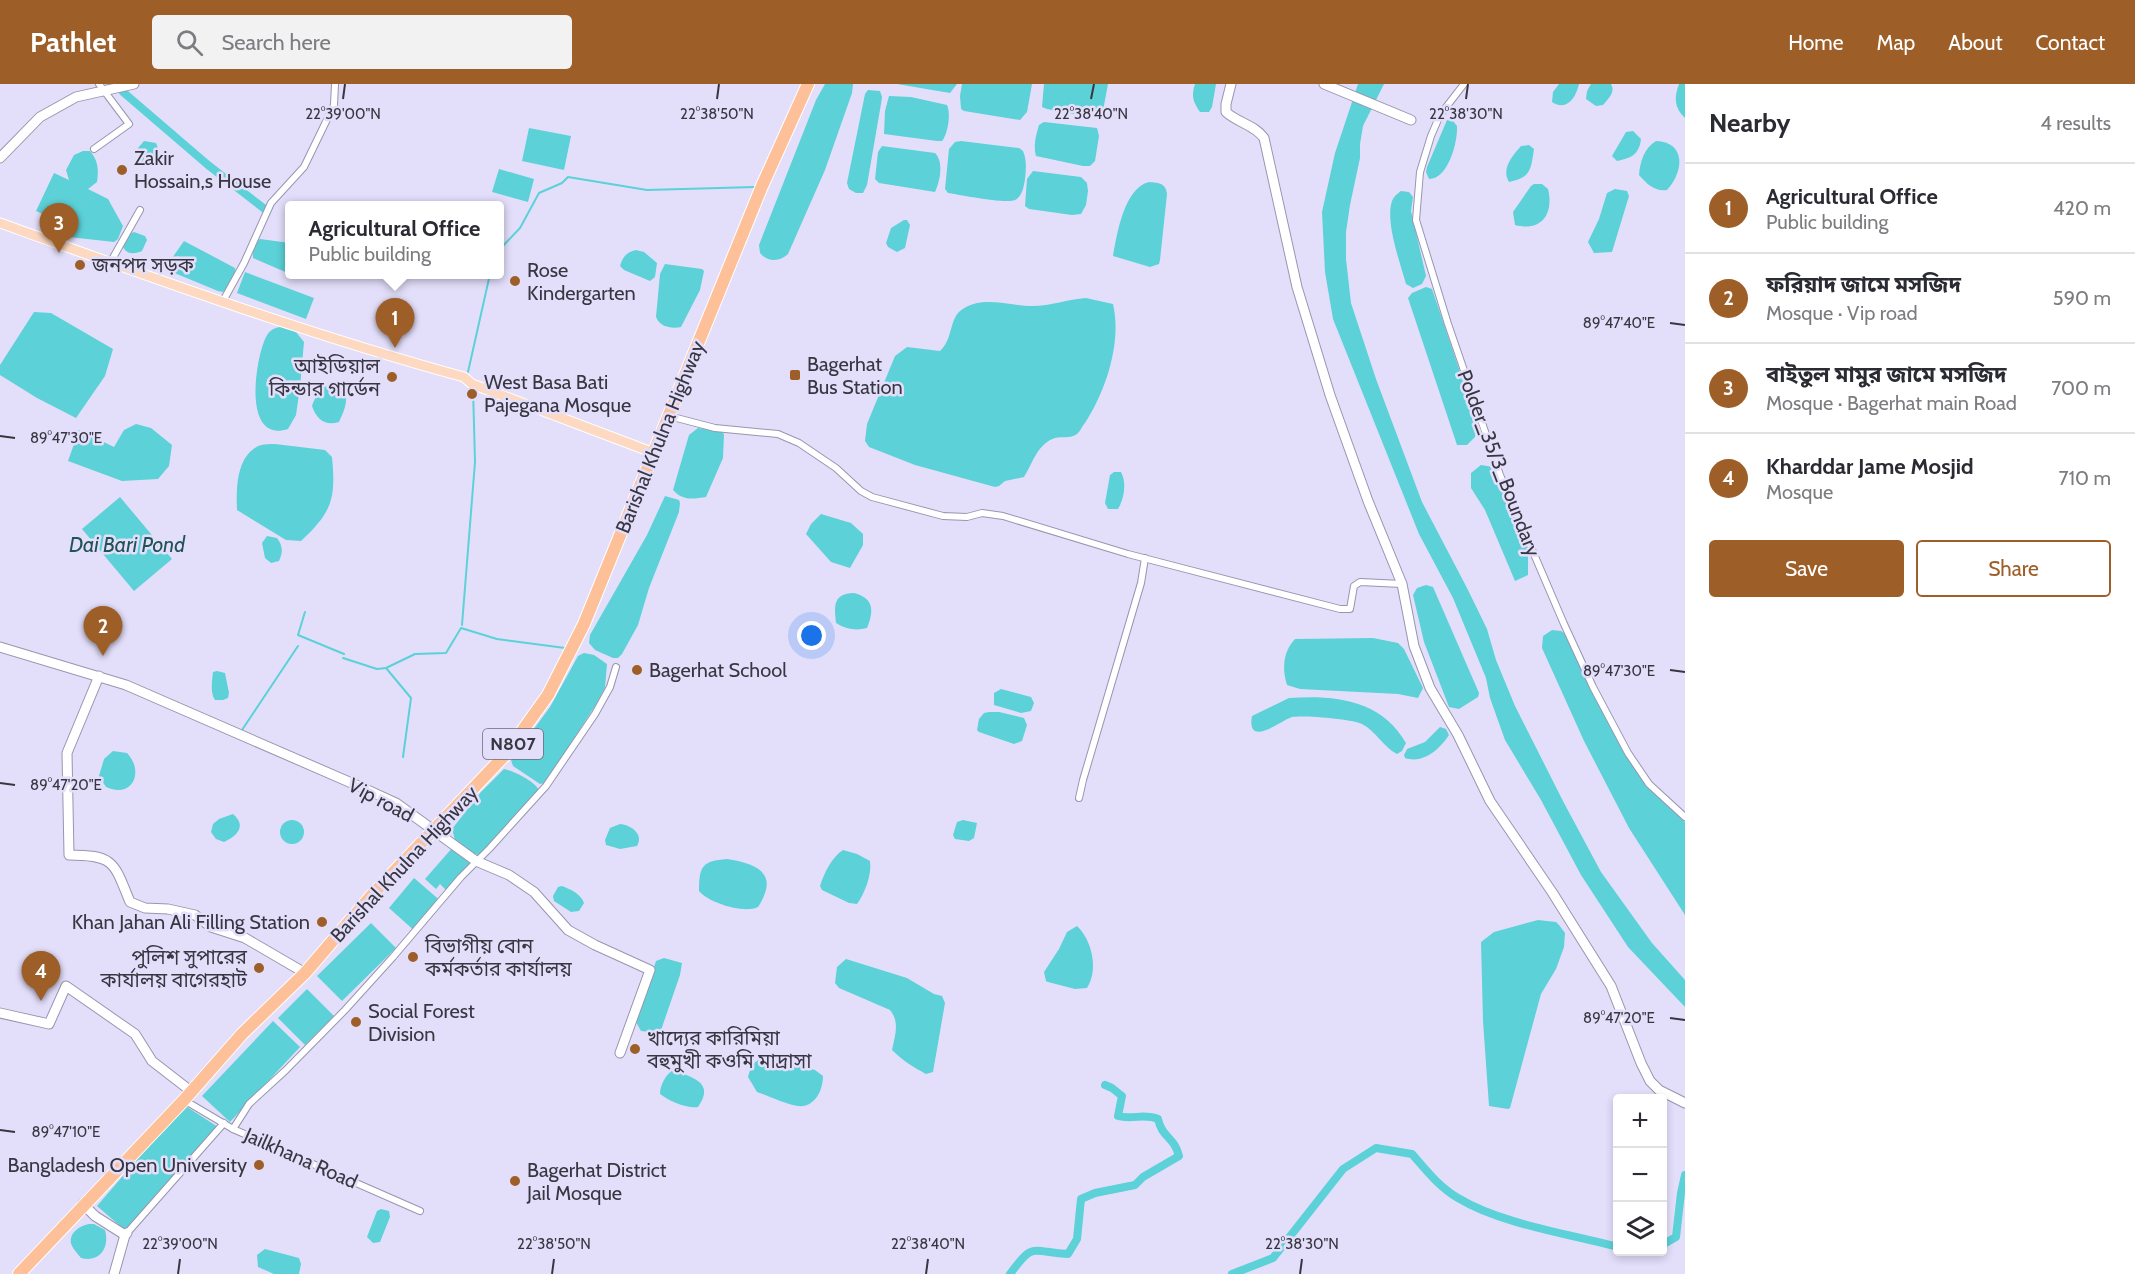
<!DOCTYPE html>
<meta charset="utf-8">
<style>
:root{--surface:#fff;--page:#f2f2f3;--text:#2b2b33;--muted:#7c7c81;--line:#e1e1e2;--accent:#9e5e28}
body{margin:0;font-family:Cabin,"Noto Sans Bengali",sans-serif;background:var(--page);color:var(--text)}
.controls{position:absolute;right:18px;bottom:18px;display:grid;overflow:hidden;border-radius:6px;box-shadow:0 3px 9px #0003}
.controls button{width:54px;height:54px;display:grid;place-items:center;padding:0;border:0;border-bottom:2px solid var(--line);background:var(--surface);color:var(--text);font:30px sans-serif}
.you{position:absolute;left:812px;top:552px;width:21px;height:21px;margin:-15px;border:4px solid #fff;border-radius:50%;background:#1a73e8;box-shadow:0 0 0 9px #1a73e833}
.badge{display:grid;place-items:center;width:39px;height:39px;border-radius:50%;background:var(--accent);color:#fff;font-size:20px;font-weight:700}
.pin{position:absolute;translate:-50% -50px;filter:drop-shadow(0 2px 3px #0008)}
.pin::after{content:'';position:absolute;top:32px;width:21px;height:18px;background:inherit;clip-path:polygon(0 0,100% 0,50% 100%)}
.popup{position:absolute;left:285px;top:117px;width:219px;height:78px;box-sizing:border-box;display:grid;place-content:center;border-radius:6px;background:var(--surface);filter:drop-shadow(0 2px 4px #0005);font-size:20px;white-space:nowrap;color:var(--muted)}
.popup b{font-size:22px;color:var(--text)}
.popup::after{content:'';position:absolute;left:50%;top:100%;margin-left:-12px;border:12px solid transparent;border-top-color:var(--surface)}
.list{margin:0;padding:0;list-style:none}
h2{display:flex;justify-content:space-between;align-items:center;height:78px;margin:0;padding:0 24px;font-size:26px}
h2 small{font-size:20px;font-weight:400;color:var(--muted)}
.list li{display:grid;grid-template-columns:39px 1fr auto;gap:18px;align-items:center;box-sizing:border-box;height:90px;padding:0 24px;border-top:2px solid var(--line)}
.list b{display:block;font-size:22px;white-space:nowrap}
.list p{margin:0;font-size:20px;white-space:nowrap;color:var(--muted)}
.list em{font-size:20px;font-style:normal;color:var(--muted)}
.actions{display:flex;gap:12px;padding:18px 24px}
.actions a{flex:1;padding:14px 0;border:2px solid var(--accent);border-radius:6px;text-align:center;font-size:21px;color:var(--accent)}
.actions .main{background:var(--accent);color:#fff}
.icon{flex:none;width:33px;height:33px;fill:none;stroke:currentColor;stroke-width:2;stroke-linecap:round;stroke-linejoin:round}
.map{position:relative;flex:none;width:1685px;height:1190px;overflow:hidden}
header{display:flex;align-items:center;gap:36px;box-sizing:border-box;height:84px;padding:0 30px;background:var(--accent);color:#fff}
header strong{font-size:28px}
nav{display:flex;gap:33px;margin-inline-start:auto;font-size:21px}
.search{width:420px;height:54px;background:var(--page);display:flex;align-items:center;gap:15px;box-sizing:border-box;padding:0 21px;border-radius:6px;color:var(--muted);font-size:22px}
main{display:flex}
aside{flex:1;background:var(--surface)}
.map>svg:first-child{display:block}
.water{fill:#5cd1d8}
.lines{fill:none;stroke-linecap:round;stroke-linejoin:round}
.stream{stroke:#5cd1d8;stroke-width:2}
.canal{stroke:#5cd1d8;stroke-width:8}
.street-casing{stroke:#9895af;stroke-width:8}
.secondary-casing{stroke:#9895af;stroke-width:11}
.primary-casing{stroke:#fff;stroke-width:11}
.highway-casing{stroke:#fff;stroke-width:14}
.street{stroke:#fff;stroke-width:6}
.secondary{stroke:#fff;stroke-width:9}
.primary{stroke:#fed9c2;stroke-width:9}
.highway{stroke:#fec099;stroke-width:12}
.ticks{fill:none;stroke:#383641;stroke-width:2}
.poi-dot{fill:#9e5e28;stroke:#e3dffb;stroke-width:2}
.labels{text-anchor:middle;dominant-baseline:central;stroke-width:5;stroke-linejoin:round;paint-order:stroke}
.shield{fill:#e3dffb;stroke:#6b6979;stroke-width:1.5}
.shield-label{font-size:18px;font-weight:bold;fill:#383641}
.poi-label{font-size:20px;fill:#383641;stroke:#e3dffb;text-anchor:start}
.street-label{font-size:20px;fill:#383641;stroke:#e3dffb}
.water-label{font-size:21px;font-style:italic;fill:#205356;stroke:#e3dffb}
.ticks-label{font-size:15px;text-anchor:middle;fill:#383641;stroke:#e3dffb;stroke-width:5;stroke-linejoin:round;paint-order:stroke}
</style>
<header>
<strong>Pathlet</strong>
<div class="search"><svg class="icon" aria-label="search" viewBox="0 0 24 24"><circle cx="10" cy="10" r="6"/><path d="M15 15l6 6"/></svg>Search here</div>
<nav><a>Home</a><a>Map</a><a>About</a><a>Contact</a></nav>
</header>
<main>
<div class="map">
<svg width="1685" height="1190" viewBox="0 0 1685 1190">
<rect width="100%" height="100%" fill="#e3dffb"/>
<g class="water">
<path d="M825,0H853L852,9L825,86L788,170C780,178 767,178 760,169L759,161L816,16Z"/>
<polygon points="897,0 957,0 950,9"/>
<polygon points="962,0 1032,0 1027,28 1020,36 964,27 961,25 960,12"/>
<polygon points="1044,0 1108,0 1102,32 1095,34 1047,25 1042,23"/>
<path d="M1195,0H1216L1212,23L1209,28H1200C1193,18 1191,12 1195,0Z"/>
<polygon points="1358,0 1384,0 1363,42 1360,60 1360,74 1350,121 1346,148 1346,175 1351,219 1376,295 1422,418 1467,504 1487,545 1496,576 1515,622 1564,719 1601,788 1652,859 1685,896 1685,923 1628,863 1581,791 1541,716 1505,656 1490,614 1486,594 1453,514 1419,450 1333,235 1325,188 1322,128 1335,69"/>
<path d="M1559,0H1579C1576,13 1567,28 1552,18L1553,8Z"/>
<path d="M1591,0H1611C1616,8 1608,15 1603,21L1596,22L1586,15L1587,7Z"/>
<path d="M1679,0H1685V34C1674,24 1674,13 1679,0Z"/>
<polygon points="868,6 880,7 882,13 881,20 867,101 863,109 856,109 849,105 847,99 865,10"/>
<path d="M889,12L911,13L947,21C951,30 948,49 942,57H937L884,50L885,27Z"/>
<path d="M1447,36L1453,37L1457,42C1458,58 1448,95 1429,95L1426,88L1427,83Z"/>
<path d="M1044,38L1097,44L1099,52L1095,77L1090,82H1083L1036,72C1033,62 1036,51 1039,41Z"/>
<polygon points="529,44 571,52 564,86 522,77"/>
<path d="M1633,47L1641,55C1639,71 1631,74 1617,77L1612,72L1626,48Z"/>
<path d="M144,57L156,59C161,70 160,76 150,83L138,77V64Z"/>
<path d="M961,57L1019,64L1023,67C1027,76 1026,86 1025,95C1024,102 1022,113 1015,116C1006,120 960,111 948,109L945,105L949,65L955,58Z"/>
<path d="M1656,57C1685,58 1685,86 1667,106C1655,108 1647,100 1639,91C1640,78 1644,64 1656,57Z"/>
<path d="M1529,61L1534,65C1531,85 1531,94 1509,98C1501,85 1512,72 1521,62Z"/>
<path d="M882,62L935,69C944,78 940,97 935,108L879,99L875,95L878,68Z"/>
<path d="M83,67H90C98,76 99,86 97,98L88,105L108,115L123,142L118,155L114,158L69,153L48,143L56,136L36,127L54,89L69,96L66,86L74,71Z"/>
<polygon points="499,85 534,95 528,118 492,108"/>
<polygon points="1033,87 1081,93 1087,99 1088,107 1086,121 1081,130 1072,131 1029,125 1025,122 1027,95"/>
<path d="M1149,98C1159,99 1166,99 1167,110L1160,176L1159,180L1150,183L1113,172C1117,150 1124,104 1149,98Z"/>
<path d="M1534,100H1542L1548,105C1554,129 1542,148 1515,141L1513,128L1531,102Z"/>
<polygon points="1615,105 1627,107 1629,112 1612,168 1594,169 1588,158 1599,135 1607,109"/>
<path d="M1401,107L1409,108L1413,113L1411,127L1426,192L1422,200L1413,204L1406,200C1400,178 1385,138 1392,117C1394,112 1397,110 1401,107Z"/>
<polygon points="904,136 907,136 910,141 905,164 897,168 888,163 886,159 891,144"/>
<path d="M134,148L145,152L147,156L142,167C135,170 127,171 123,163C124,156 127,150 134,148Z"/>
<polygon points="260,155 290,159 290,190 253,174 252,164 256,157"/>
<path d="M184,157L235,184C236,191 229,204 223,208L218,207L172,188L169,181L170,177Z"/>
<path d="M636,166L644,168L657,179L655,193L650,197L624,186L620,182C623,172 627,168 636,166Z"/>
<path d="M665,180L702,185L704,187L700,206L681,243C671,245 660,243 656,233L660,190Z"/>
<polygon points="245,188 314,214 306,235 237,209"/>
<polygon points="1426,203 1432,205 1477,338 1475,353 1467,361 1457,361 1408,214 1412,209"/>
<path d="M1086,214L1113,220C1122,258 1106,307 1085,339C1082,342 1080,348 1077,350C1070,355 1062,352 1055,354C1037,360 1033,379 1024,393L1005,397L999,402L995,403L915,381L869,363L865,357L867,340L895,272L907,263L940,267C953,255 949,237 960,227C980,210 1009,222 1032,222C1051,222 1068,215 1086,214Z"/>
<polygon points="34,228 51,229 113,265 105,292 76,334 37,314 0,291 0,281"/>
<path d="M280,243L296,248L304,258L300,303L296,331L288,345C242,360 255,275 266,253C269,247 273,244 280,243Z"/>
<path d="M340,300C351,313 345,325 339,338C325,342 317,336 312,322C318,306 322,300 340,300Z"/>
<polygon points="136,340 151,344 172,361 169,382 158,395 122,397 68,377 79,346 114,363 124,346"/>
<path d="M698,344L720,347L724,350L723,374L706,413C693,415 683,417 673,406L689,351Z"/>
<path d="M275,360L325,366L332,373C336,415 332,428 301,457L286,456L237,426C236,405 236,370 261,361C265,360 271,360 275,360Z"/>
<polygon points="1481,381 1493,383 1499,393 1514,433 1528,460 1528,491 1515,497 1485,426 1471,404 1471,389"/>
<path d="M1114,388H1121C1127,399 1124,415 1118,425H1108L1105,419L1110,391Z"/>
<polygon points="665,412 679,416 680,419 679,428 649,504 638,541 622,570 618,574 613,574 595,566 589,559 590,551 647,451"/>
<polygon points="120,413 172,475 134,507 82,445"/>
<polygon points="821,430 851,439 863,450 863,461 850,484 831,478 806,450 811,440"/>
<path d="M267,452L277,454C283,462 283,468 279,477L271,479L265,474L262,459Z"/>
<polygon points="1426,501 1433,503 1479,609 1478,613 1459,625 1449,623 1424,558 1413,511 1417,504"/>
<path d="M854,509C874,514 874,527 867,544C856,547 845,545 836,539C834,521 833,510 854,509Z"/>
<polygon points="1552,546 1561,547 1564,549 1575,567 1588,600 1605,632 1641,694 1685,738 1685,831 1629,744 1584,657 1542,564 1543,552"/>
<path d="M1373,554L1398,559L1404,565L1423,604L1418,614L1398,610L1300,605L1287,601C1282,584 1283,568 1295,555Z"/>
<polygon points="584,569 594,571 607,580 605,604 595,622 545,699 540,700 513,682 511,676 550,623 578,572"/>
<path d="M217,587L225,589L229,609L228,614L223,616H215C210,609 212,597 213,588Z"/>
<polygon points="1001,605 1031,613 1034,619 1031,627 1021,629 994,621 994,609"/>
<path d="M1289,614C1334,611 1381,615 1406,659L1402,667L1397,670C1383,663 1376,647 1362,640C1352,635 1303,631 1292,633C1282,636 1246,665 1252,632Z"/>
<polygon points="989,628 999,628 1024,634 1027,641 1022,657 1014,660 979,648 977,646 979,635 984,629"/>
<path d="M1440,643L1446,645L1449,651C1439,666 1423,680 1405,674L1404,671L1407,665L1425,658Z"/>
<path d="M113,667L127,669C145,688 132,715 106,703L99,692L104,675Z"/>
<path d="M504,685C514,687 534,697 539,706L480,771L474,770L455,756L452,745L481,708Z"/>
<path d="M233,730C247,742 237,752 224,758L216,755L211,748L213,740L219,735Z"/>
<polygon points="963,736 977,739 974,754 969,757 955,755 953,751 957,738"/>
<circle cx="292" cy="748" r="12"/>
<path d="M620,740C631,741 644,750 637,762L620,765L606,761L605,756L610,744Z"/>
<polygon points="453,763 470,779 446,806 440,800 436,805 425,795"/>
<path d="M843,766L857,770L870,777C872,790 865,809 857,820L849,819L822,806L820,802C824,789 832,773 843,766Z"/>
<path d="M727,775C757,780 780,789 758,823C744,830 709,819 699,807C699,782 702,777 727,775Z"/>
<polygon points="414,794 443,819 417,849 389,824"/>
<path d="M562,802C570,805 581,810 584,819L579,827L571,828L554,817L553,812L558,803Z"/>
<polygon points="1538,836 1556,838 1559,841 1565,849 1564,863 1556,885 1541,910 1510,1024 1508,1025 1489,1022 1483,937 1481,858 1494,848"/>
<polygon points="371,839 396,864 342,917 317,892"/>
<path d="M1077,842C1092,856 1099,886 1087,904L1075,905L1048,898L1046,897L1044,888L1059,865L1067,848Z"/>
<polygon points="664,874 682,879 680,891 660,949 641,947 636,938 656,877"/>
<path d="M846,875L907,894L934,910L942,912L945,919L933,988L926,990C913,983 902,976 892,966C895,952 900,938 890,926L839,904L835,899L837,883Z"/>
<polygon points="307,905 334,932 305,961 278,934"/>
<polygon points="273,937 300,963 230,1038 202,1012"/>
<path d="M766,973L815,986L823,992C823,1006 815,1024 798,1022C787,1021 769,1012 757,1008L748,993C751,982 754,976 766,973Z"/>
<path d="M673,986C691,993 716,998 698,1023C687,1025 669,1017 660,1010C660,1002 665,991 673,986Z"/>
<polygon points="184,1021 218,1043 126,1147 97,1122"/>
<polygon points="381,1125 389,1127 390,1133 380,1158 373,1159 367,1153 377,1127"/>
<path d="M89,1140H94L105,1146C110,1163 100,1179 81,1174C79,1171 74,1166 72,1162C67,1150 79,1142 89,1140Z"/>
<polygon points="265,1165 299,1174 301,1180 299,1190 274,1190 258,1183 257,1171"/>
</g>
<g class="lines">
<g class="stream">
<polyline points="500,165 520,144 539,109 562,99 568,93 647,106 755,103"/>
<polyline points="468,288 490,190"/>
<polyline points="305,528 298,551 344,570"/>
<polyline points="462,541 475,378 473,304"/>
<polyline points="343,574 377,585 386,584"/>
<polyline points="242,646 298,562"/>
<polyline points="403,673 411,614 386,584 415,570 446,569 461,544 497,555 565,564"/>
</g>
<g class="canal">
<polyline points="123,8 208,81 266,126"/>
<polyline points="1662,1161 1676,1153 1681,1109 1685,1091"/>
<path d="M1010,1190C1034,1157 1031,1168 1068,1170L1077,1155L1081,1115L1095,1109L1135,1101L1143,1093L1179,1072C1174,1052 1162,1054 1158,1035C1144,1029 1132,1036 1118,1032L1122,1012L1112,1004L1105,1001"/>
<path d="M1232,1190L1273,1174L1343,1085L1376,1064L1412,1070C1426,1086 1439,1103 1458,1114C1501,1140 1569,1150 1618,1163"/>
</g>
<g class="street-casing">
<g id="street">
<polyline points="1464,0 1440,31 1431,52 1420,88 1416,136 1448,240 1500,391 1564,540 1593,603 1628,669 1649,700 1685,733"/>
<polyline points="94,65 129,40 99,0"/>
<polyline points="110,179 140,126"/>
<polyline points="223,217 244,179 271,119 304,83 334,21 335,0"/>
<polyline points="669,332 715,344 778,350 799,359 836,384 861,407 872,413 943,432 967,433 982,429 1003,432 1128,470 1340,525 1350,525 1354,502 1360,498 1402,500"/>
<polyline points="1079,714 1083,696 1141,499 1145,474"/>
<polyline points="184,1016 233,1045 420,1127"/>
<polyline points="233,1045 249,1020 286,986 345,926 393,873 461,793 490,764 546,702 595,630 610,603 616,583"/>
<polyline points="127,1149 224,1039"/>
</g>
</g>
<g class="secondary-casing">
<g id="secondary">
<path d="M1231,0L1226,20V28C1238,39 1255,41 1264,54L1297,203L1330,311L1368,417L1402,500L1414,562L1430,604L1458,651L1490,717L1552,808L1611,902L1641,979L1650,997L1659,1006L1685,1019"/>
<polyline points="1324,0 1411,36"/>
<polyline points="0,74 40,33 76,13 134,0"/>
<polyline points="0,563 126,601 363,704 396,719 476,777 509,791 534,808 568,846 595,861 650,886 620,969"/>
<path d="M99,592L67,669L69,771C115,771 114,779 130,818L145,824L168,825L195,831L211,843L245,854L305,889"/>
<polyline points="0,929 49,940 66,902 135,950 152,977 192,1008"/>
<polyline points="83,1120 95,1132 125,1151"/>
<polyline points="114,1190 125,1151 127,1149"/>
</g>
</g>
<g class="primary-casing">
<path id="primary" d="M0,139C153,194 307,250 464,293L472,300L654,369"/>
</g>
<g class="highway-casing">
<polyline id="highway" points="19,1190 184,1016 242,950 305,889 372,811 505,671 548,611 584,540 762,102 808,0"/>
</g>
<use href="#street" class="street"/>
<use href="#secondary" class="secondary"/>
<use href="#primary" class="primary"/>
<use href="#highway" class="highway"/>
</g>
<path class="ticks" d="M343,15L345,0M717,15L719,0M1091,15L1094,0M1466,15L1468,0M1670,239L1685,241M0,352L15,354M1670,586L1685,588M0,699L15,701M1670,934L1685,936M0,1046L15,1048M178,1190L180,1175M552,1190L554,1175M926,1190L928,1175M1300,1190L1302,1175"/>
<g class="poi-dot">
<circle cx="122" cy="86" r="6"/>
<circle cx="80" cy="181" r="6"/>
<circle cx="515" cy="197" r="6"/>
<rect x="789" y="285" width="12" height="12" rx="3"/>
<circle cx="392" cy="293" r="6"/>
<circle cx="472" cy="310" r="6"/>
<circle cx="637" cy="586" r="6"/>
<circle cx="322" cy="838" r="6"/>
<circle cx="413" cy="873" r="6"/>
<circle cx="259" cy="884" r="6"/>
<circle cx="356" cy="938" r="6"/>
<circle cx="635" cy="965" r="6"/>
<circle cx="259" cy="1081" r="6"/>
<circle cx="515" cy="1097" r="6"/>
</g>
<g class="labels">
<rect class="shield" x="483" y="645" width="60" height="30" rx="4.5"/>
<g class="shield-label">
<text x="513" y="660">N807</text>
</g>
<g class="poi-label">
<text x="134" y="74">Zakir<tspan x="134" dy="23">Hossain,s House</tspan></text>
<text x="92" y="181">জনপদ সড়ক</text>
<text x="527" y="186">Rose<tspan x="527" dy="23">Kindergarten</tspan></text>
<text x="807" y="280">Bagerhat<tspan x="807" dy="23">Bus Station</tspan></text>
<text x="380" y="282" text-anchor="end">আইডিয়াল<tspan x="380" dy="23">কিন্ডার গার্ডেন</tspan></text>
<text x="484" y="298">West Basa Bati<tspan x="484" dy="23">Pajegana Mosque</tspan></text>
<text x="649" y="586">Bagerhat School</text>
<text x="310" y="838" text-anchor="end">Khan Jahan Ali Filling Station</text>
<text x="425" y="862">বিভাগীয় বোন<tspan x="425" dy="23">কর্মকর্তার কার্যালয়</tspan></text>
<text x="247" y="873" text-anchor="end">পুলিশ সুপারের<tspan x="247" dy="23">কার্যালয় বাগেরহাট</tspan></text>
<text x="368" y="927">Social Forest<tspan x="368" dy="23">Division</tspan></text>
<text x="647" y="954">খাদ্যের কারিমিয়া<tspan x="647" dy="23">বহুমুখী কওমি মাদ্রাসা</tspan></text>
<text x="247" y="1081" text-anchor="end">Bangladesh Open University</text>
<text x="527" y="1086">Bagerhat District<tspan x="527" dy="23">Jail Mosque</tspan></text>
</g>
<g class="street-label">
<text transform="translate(660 353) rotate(-68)">Barishal Khulna Highway</text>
<text transform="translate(1499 379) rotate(69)">Polder_35/3_Boundary</text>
<text transform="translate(381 716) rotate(28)">Vip road</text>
<text transform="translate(404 780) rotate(-47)">Barishal Khulna Highway</text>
<text transform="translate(301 1074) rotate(24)">Jailkhana Road</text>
</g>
<g class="water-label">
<text x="127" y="460">Dai Bari Pond</text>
</g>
</g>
<g class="ticks-label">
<text x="343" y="35">22°39'00"N</text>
<text x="717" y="35">22°38'50"N</text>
<text x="1091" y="35">22°38'40"N</text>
<text x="1466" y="35">22°38'30"N</text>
<text x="1619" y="244">89°47'40"E</text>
<text x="66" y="359">89°47'30"E</text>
<text x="1619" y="592">89°47'30"E</text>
<text x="66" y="706">89°47'20"E</text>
<text x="1619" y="939">89°47'20"E</text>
<text x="66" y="1053">89°47'10"E</text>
<text x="180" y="1165">22°39'00"N</text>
<text x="554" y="1165">22°38'50"N</text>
<text x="928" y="1165">22°38'40"N</text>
<text x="1302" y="1165">22°38'30"N</text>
</g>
</svg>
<div class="controls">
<button>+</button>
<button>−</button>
<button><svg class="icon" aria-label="layers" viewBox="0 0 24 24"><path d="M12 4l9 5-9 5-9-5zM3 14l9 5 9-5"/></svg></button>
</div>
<div class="you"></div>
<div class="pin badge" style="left:395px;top:264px">1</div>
<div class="popup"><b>Agricultural Office</b>Public building</div>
<div class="pin badge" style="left:103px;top:572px">2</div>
<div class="pin badge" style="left:59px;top:169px">3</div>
<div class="pin badge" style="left:41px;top:917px">4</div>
</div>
<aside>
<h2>Nearby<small>4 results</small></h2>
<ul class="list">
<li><span class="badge">1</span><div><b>Agricultural Office</b><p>Public building</p></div><em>420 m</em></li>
<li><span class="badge">2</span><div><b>ফরিয়াদ জামে মসজিদ</b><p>Mosque · Vip road</p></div><em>590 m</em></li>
<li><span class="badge">3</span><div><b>বাইতুল মামুর জামে মসজিদ</b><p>Mosque · Bagerhat main Road</p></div><em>700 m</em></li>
<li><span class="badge">4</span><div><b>Kharddar Jame Mosjid</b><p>Mosque</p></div><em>710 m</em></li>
</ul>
<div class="actions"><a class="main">Save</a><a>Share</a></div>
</aside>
</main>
